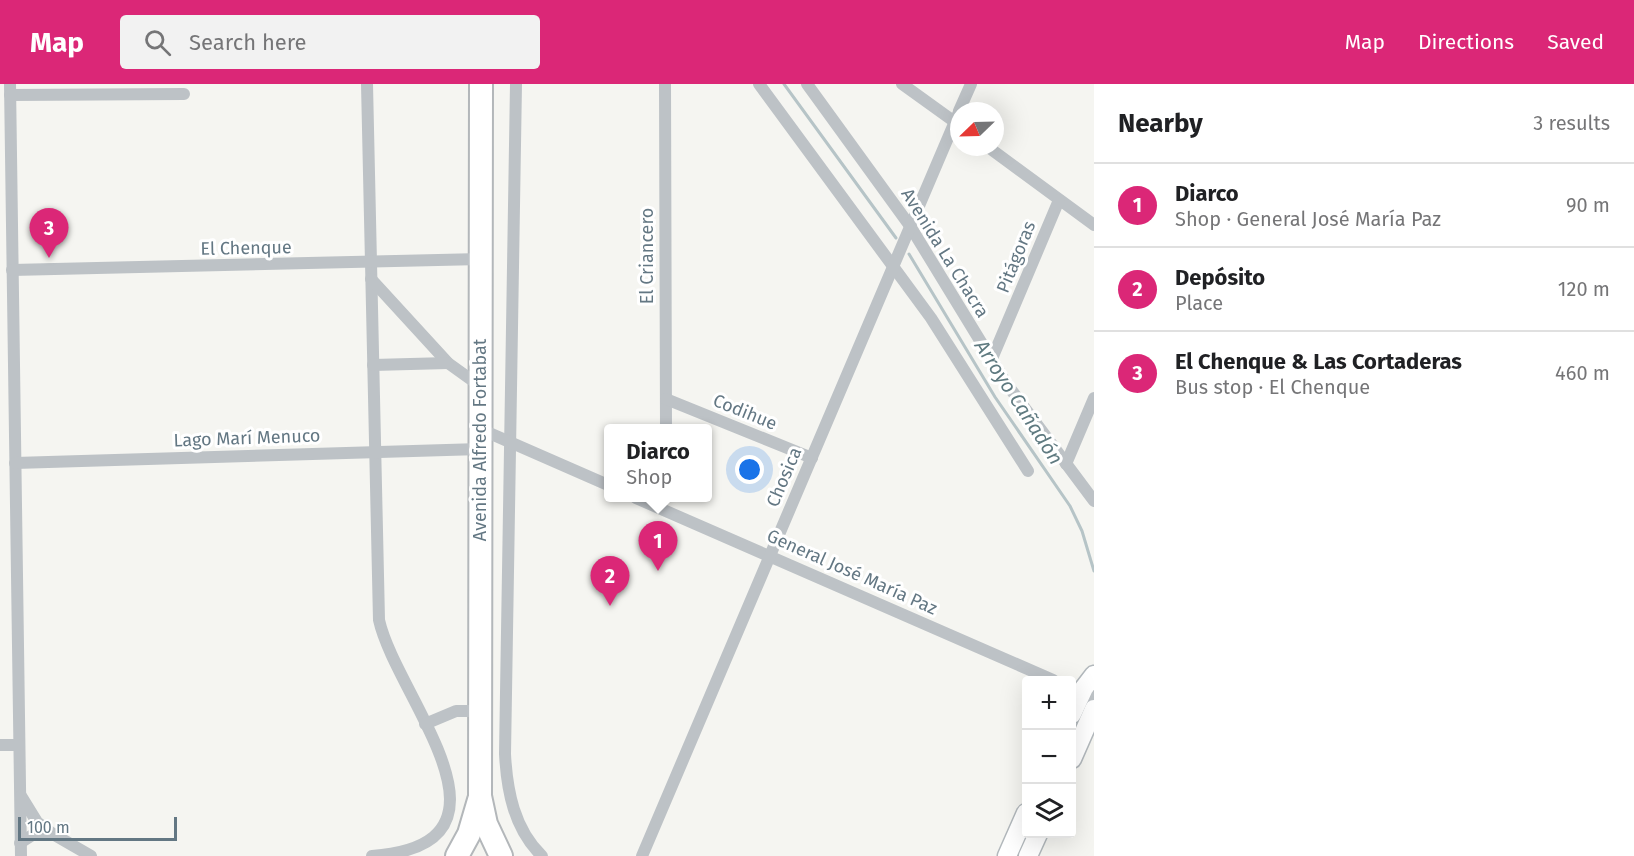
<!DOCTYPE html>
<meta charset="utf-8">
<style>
:root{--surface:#fff;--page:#f2f2f2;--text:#202124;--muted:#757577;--line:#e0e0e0;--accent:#db2777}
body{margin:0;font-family:"Fira Sans",sans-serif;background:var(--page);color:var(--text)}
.controls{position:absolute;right:18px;bottom:18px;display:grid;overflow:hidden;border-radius:6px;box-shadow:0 6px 24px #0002}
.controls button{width:54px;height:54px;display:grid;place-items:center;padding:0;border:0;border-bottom:2px solid var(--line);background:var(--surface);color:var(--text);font:30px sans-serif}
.compass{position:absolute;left:950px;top:18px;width:54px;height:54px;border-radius:50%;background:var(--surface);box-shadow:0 6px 24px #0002;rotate:247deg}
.scale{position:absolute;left:18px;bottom:15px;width:159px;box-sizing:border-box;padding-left:6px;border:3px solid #637783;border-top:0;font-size:16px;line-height:21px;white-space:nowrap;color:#637783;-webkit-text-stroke:4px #fff;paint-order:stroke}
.you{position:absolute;left:750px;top:386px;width:21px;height:21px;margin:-15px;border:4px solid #fff;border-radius:50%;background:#1a73e8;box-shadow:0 0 0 9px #1a73e833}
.badge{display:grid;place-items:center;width:39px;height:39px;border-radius:50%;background:var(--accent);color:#fff;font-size:20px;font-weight:700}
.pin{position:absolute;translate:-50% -50px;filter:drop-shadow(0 2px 3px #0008)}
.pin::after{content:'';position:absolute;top:32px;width:21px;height:18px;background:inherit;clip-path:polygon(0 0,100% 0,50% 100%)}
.popup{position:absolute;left:604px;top:340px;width:108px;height:78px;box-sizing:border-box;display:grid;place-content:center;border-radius:6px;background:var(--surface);filter:drop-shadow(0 2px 4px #0005);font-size:20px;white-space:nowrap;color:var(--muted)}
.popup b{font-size:22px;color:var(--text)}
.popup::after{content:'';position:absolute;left:50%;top:100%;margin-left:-12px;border:12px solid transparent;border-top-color:var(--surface)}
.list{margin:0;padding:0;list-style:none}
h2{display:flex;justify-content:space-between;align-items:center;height:78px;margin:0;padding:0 24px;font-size:26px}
h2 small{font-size:20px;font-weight:400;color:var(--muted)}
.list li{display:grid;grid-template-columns:39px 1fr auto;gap:18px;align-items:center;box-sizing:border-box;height:84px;padding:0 24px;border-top:2px solid var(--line)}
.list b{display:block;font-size:22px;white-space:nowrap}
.list p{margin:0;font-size:20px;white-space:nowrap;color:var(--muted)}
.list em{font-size:20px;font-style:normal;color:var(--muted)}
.icon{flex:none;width:33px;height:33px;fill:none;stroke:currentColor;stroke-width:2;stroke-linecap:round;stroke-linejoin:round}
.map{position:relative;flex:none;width:1094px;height:772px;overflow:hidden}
header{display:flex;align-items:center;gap:36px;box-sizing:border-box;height:84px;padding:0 30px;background:var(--accent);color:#fff}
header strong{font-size:28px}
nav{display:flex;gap:33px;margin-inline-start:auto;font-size:21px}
.search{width:420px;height:54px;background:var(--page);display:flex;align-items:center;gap:15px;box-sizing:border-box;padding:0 21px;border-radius:6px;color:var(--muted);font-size:22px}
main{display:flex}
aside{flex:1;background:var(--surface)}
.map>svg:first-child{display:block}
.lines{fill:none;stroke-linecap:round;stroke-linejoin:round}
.stream{stroke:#b6c4c7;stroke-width:3}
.secondary-casing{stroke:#b2b8bc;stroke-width:21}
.highway-casing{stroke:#b3b7ba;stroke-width:26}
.street{stroke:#bdc2c6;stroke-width:12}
.secondary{stroke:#fff;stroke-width:18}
.highway{stroke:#fff;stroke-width:22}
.labels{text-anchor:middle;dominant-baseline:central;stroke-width:6;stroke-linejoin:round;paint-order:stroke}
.street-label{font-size:18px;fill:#637783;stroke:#fff}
.water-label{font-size:20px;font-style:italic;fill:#5f7a80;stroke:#fff}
</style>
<header>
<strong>Map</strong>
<div class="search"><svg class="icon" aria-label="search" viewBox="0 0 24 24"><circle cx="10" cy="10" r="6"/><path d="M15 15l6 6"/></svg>Search here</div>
<nav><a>Map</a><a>Directions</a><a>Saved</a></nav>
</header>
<main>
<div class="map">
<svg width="1094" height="772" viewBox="0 0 1094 772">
<rect width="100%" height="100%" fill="#f5f5f1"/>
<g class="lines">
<g class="stream">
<polyline points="784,0 896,154"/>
<polyline points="909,170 995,313 1070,422 1082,447 1094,487"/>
</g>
<g class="secondary-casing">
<g id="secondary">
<polyline points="1072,630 1084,604 1094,591"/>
<polyline points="1072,675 1094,625"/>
<polyline points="1007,772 1026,729"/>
<polyline points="1028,772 1038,750"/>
</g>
</g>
<g class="highway-casing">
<g id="highway">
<polyline points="481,0 480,712 486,740 501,772"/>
<polyline points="457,772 469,750 479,716"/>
</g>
</g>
<g class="street">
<polyline points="10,0 21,772"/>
<path d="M367,0L379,536C396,613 534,760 372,772"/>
<path d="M516,0L505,670C507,707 514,745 542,772"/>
<polyline points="665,0 666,344"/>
<polyline points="759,0 931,234 1028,387"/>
<polyline points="807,0 910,142 1006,299 1094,417"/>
<polyline points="902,0 959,41"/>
<polyline points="10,11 184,10"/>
<polyline points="959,27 971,0"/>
<polyline points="988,63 1094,141"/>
<polyline points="12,186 481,175"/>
<polyline points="371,195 448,279 480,302"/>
<polyline points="991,277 1059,116"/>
<polyline points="373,281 448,279"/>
<polyline points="666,315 812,374"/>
<polyline points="480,345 608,401"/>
<polyline points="15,379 480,365"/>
<polyline points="1066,380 1094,314"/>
<polyline points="636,414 1053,596"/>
<polyline points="1072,604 1094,614"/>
<polyline points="425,640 456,627 480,627"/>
<polyline points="0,661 19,661"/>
<polyline points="53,750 91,772"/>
<polyline points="20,759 34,750 53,750 37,738 21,712"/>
<polyline points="642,772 959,28"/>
</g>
<use href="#secondary" class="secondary"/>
<use href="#highway" class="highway"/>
</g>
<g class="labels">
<g class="street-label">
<text transform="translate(246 164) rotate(-1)">El Chenque</text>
<text transform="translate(945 169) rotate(58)">Avenida La Chacra</text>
<text transform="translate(647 172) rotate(-90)">El Criancero</text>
<text transform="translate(1016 173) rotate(-68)">Pitágoras</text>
<text transform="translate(745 328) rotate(22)">Codihue</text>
<text transform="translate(247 354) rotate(-2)">Lago Marí Menuco</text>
<text transform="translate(480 356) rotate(-90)">Avenida Alfredo Fortabat</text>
<text transform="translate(784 393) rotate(-67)">Chosica</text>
<text transform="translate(852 488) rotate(24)">General José María Paz</text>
</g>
<g class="water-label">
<text transform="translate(1019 318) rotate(57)">Arroyo Cañadón</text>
</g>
</g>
</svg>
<div class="controls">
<button>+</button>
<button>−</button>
<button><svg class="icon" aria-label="layers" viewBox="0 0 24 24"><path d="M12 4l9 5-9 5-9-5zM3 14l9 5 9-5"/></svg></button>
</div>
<svg class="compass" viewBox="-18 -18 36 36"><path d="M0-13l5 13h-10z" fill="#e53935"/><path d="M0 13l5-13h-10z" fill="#757577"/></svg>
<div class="scale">100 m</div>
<div class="you"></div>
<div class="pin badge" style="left:658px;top:487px">1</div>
<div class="popup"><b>Diarco</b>Shop</div>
<div class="pin badge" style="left:610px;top:522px">2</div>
<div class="pin badge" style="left:49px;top:174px">3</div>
</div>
<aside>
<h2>Nearby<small>3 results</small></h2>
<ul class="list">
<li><span class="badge">1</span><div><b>Diarco</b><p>Shop · General José María Paz</p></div><em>90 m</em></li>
<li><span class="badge">2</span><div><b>Depósito</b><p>Place</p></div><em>120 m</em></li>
<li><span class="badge">3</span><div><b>El Chenque &amp; Las Cortaderas</b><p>Bus stop · El Chenque</p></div><em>460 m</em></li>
</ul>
</aside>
</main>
